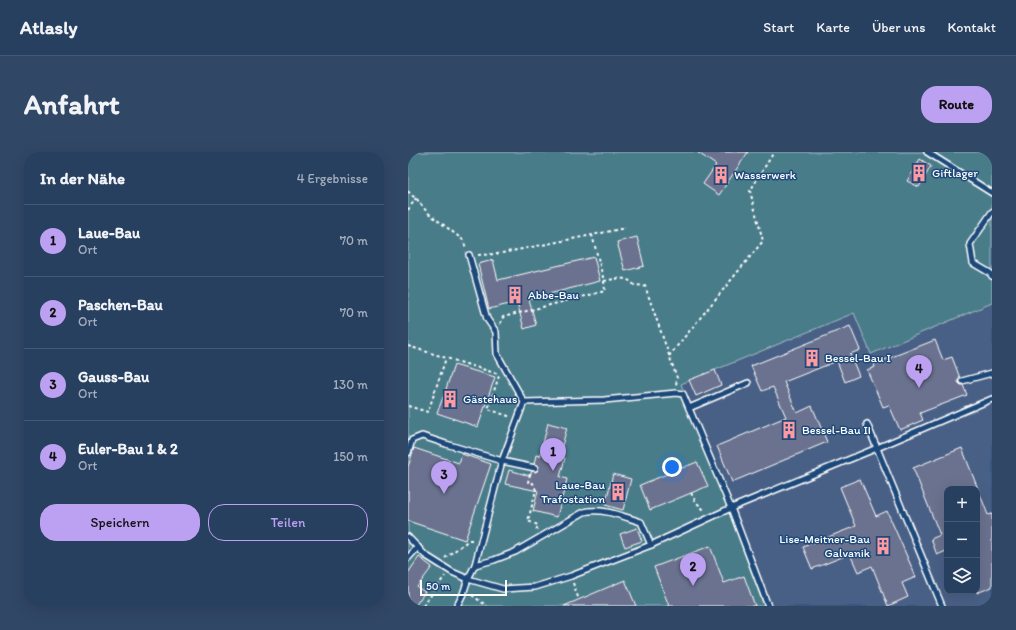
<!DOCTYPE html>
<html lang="de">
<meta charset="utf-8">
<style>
:root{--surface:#284060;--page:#304766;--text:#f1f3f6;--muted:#a5afbd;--line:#445975;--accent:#bca0f2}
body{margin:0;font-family:Itim,sans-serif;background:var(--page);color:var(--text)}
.controls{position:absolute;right:12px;bottom:12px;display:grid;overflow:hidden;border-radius:8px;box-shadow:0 4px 16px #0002}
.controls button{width:36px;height:36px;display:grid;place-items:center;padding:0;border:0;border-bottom:1px solid var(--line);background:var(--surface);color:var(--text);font:20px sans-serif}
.scale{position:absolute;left:12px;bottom:10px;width:87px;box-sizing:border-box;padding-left:4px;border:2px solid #fff;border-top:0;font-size:11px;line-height:14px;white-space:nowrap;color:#fff;-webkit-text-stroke:3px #1f4a7a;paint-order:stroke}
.you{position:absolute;left:264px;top:315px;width:14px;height:14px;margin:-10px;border:3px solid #fff;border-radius:50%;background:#1a73e8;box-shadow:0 0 0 6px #1a73e833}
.badge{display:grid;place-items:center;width:26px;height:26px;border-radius:50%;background:var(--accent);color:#111;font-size:13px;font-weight:700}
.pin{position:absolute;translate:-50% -33px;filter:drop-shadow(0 1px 2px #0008)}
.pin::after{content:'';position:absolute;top:21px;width:14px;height:12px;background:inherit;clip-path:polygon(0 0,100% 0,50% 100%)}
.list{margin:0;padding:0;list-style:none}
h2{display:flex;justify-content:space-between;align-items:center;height:52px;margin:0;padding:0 16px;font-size:17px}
h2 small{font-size:13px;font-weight:400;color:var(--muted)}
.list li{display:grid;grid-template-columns:26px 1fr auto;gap:12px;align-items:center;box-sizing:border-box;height:72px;padding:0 16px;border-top:1px solid var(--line)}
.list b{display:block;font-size:15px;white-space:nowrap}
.list p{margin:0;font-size:13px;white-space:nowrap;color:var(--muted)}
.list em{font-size:13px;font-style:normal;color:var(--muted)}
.actions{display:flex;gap:8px;padding:12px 16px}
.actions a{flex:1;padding:9px 0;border:1px solid var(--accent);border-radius:16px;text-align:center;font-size:14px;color:var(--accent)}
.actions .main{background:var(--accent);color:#111}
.icon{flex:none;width:22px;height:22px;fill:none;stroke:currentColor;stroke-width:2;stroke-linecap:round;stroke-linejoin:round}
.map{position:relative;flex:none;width:584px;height:454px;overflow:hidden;border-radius:16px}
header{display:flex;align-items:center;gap:24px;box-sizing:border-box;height:56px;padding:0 20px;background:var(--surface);border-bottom:1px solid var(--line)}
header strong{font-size:19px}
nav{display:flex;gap:22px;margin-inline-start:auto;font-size:14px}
.intro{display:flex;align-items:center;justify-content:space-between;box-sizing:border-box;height:96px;padding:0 24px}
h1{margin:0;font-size:28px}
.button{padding:10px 18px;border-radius:16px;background:var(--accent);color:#111;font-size:14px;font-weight:700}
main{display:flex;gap:24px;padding:0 24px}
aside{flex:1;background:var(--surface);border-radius:16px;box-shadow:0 4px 16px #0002}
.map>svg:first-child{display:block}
.built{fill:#4a6186;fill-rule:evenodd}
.green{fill:#497c89;stroke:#a4bec4}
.building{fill:#6b728f;stroke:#fff}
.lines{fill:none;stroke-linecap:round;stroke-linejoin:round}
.lane-casing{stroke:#fff;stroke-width:8}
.path{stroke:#fff;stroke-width:2;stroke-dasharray:3 3;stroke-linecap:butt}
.lane{stroke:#1f4a7a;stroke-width:5}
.labels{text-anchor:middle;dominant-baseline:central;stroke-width:3;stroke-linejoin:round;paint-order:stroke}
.poi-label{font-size:12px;fill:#fff;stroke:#1f4a7a;text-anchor:start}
</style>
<header>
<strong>Atlasly</strong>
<nav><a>Start</a><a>Karte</a><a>Über uns</a><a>Kontakt</a></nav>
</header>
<div class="intro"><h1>Anfahrt</h1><a class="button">Route</a></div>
<main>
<aside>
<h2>In der Nähe<small>4 Ergebnisse</small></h2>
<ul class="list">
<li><span class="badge">1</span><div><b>Laue-Bau</b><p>Ort</p></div><em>70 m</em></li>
<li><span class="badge">2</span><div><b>Paschen-Bau</b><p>Ort</p></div><em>70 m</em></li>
<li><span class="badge">3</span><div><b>Gauss-Bau</b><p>Ort</p></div><em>130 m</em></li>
<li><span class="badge">4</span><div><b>Euler-Bau 1 &amp; 2</b><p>Ort</p></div><em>150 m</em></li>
</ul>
<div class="actions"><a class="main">Speichern</a><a>Teilen</a></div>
</aside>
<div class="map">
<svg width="584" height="454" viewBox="0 0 584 454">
<rect width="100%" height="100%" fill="#365680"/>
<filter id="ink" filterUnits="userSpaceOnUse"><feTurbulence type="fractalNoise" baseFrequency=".025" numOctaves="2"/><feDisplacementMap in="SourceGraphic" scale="8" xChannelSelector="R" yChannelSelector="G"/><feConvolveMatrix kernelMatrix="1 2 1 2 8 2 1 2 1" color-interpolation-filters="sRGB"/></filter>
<g filter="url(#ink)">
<path class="built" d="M0,0H584V454H0ZM539,337H569V439H539Z"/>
<polygon class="green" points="0,0 584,0 584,151 463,202 446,161 273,232 356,454 0,454"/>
<g class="building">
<polygon points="289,0 340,0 311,43 295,32 308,13"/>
<polygon points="512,7 523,14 511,35 499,29"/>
<polygon points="229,85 236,114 217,119 209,90"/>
<polygon points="186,105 192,129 121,147 128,173 116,177 109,150 81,157 70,112 85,108 90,128"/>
<polygon points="442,174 452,198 442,202 451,224 437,230 429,209 376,230 389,261 404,254 419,290 324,330 309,294 378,265 365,235 354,239 343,214"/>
<polygon points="527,188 535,208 544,205 552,226 550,228 550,230 553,233 555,233 559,243 512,261 515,268 492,278 481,253 475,255 459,218 467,215 466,212"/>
<polygon points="46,213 87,225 70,275 29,261 36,243"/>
<polygon points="307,218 313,233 288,244 281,228"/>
<polygon points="140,271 159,276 151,304 157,306 152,325 159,327 149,365 125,359 130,339 97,332 101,318 122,324 124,319 128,320 130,318 131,315 130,313 126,312 128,303 132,304"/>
<polygon points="6,296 51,311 54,302 83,312 57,388 0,369 0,315"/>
<polygon points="554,296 570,337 539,337 539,400 538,399 529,403 523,387 532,383 505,316"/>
<polygon points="289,310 300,334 242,358 232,333"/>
<polygon points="205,322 223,327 215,358 197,353"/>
<polygon points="452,327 468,364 479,359 508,425 494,431 500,445 480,454 464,414 450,420 442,402 404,417 395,395 448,374 432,335"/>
<polygon points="570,337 580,363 584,362 584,435 569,441 569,338"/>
<polygon points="229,376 234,389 217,395 212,382"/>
<polygon points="302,394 316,431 336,424 347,454 261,454 246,415"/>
<polygon points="11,405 24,415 9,435 17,440 7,454 0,454 0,421"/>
<polygon points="217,428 228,454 156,454"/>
</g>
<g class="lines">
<g class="lane-casing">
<g id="lane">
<polyline points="519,0 584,41"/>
<polyline points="584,60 562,92 565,111 582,121 584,124"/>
<polyline points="61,103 79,167 88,180 89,202 116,250"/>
<polyline points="554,229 584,221"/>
<polyline points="281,256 340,231"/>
<polyline points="459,272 534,454"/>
<polyline points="0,301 4,288 14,284 38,292 94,309 127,316"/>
<polyline points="0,385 17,403 44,420 60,427 95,437 127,435 163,424 243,393 323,356 469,296 584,247"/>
<polyline points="0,406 10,395"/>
<path d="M67,413L86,408L107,400L176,360C194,355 216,365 233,370L243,393"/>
<polyline points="49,454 55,442 60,427 67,413 94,309 116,250 196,248 268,241 275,242 323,356 360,454"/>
</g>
</g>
<g class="path">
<polyline points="0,39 3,43 8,46 19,60 55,88 58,96"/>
<polyline points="0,58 8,46"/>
<polyline points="70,103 89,102 184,83"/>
<path d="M196,129C207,127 218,123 226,133L237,134L269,226L268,233"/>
<polyline points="92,172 95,165 197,139 196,129 184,83 217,76"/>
<polyline points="0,194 90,222"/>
<polyline points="261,204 355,89 342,39 366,0"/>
<polyline points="91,224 80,257 103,265"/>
<polyline points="0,254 20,260 38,206"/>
<polyline points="122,322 120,330 125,331 128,338 120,369 130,373 128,379"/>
<polyline points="283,341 288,350 297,359"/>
<polyline points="37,406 61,388 65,388"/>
<polyline points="165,431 171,448"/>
<polyline points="64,443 65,444 79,454"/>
<polyline points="15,454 37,424"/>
</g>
<use href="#lane" class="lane"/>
</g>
</g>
<defs>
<g id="building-bare" transform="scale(1.38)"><path d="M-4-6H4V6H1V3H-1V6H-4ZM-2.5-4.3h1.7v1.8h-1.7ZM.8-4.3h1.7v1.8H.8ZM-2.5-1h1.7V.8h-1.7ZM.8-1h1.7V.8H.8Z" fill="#ff9aa2" stroke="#1f4a7a" stroke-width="2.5" paint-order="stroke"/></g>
</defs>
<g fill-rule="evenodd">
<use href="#building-bare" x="511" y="21"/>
<use href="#building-bare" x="313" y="23"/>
<use href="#building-bare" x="107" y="143"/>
<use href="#building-bare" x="404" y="206"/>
<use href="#building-bare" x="42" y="247"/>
<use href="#building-bare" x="381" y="278"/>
<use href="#building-bare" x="210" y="340"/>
<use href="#building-bare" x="475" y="394"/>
</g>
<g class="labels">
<g class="poi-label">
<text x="524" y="21">Giftlager</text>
<text x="326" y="23">Wasserwerk</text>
<text x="120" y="143">Abbe-Bau</text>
<text x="417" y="206">Bessel-Bau I</text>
<text x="55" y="247">Gästehaus</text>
<text x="394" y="278">Bessel-Bau II</text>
<text x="197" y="333" text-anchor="end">Laue-Bau<tspan x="197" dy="14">Trafostation</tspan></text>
<text x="462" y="387" text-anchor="end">Lise-Meitner-Bau<tspan x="462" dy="14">Galvanik</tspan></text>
</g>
</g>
</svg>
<div class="controls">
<button>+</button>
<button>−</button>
<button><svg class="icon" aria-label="layers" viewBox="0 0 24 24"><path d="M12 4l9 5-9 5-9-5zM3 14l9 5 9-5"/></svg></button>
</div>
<div class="scale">50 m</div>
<div class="you"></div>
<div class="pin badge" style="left:145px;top:319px">1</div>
<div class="pin badge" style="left:285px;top:434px">2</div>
<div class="pin badge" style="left:36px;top:342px">3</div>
<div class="pin badge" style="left:511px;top:236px">4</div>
</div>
</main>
